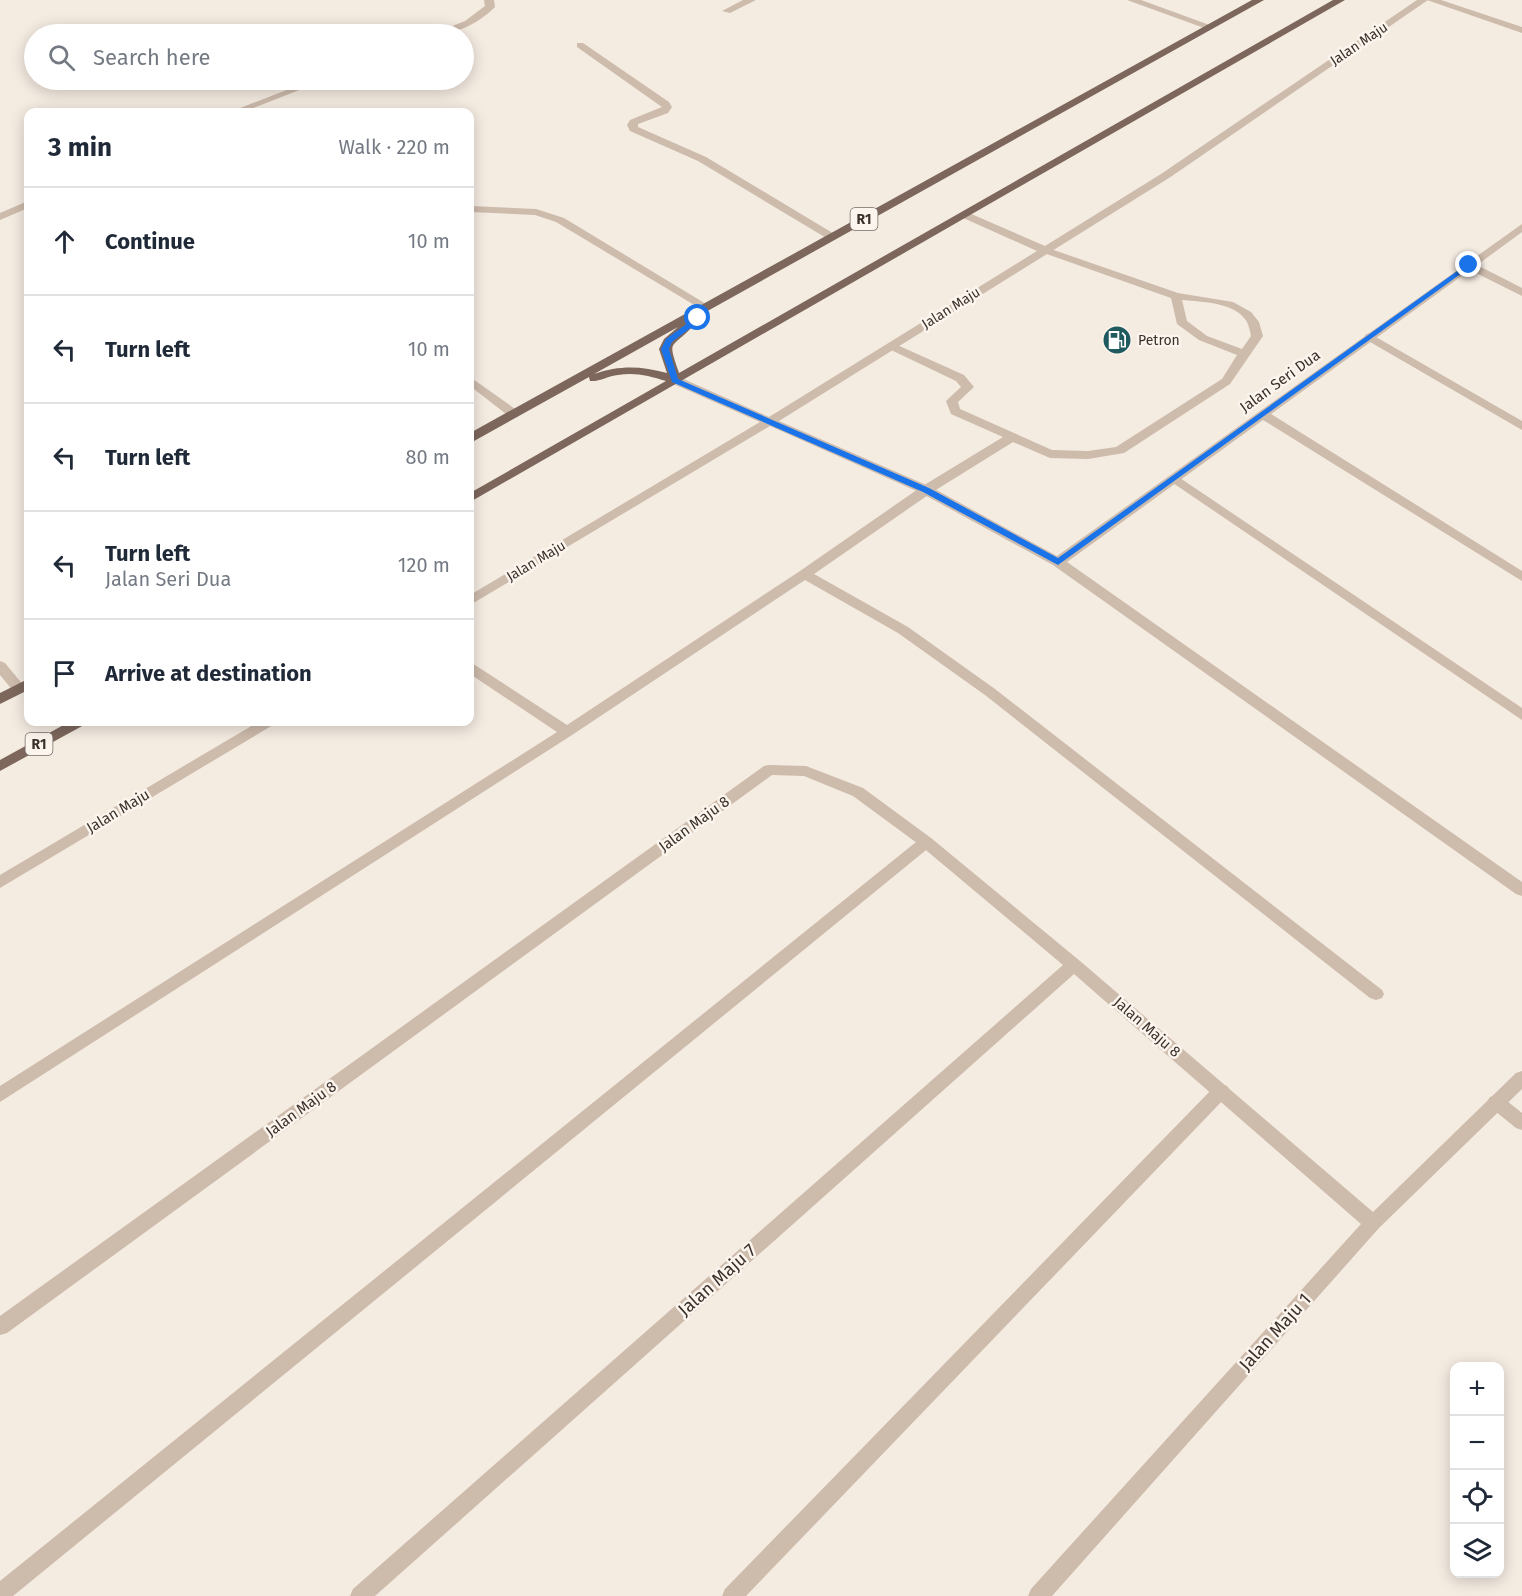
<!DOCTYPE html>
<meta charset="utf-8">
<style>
:root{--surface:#fff;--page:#f6f6f7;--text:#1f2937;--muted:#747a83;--line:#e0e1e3}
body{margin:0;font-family:"Fira Sans",sans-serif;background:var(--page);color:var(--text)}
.controls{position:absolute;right:18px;bottom:18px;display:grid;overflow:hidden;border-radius:12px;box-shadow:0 3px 15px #0003}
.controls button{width:54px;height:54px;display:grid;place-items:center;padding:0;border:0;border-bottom:2px solid var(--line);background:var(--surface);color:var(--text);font:30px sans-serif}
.stop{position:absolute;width:18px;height:18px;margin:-14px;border:4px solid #1a73e8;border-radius:50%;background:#fff}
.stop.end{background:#1a73e8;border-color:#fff;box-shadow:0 2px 6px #0008}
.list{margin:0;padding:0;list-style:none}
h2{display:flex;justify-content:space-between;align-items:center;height:78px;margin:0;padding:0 24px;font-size:26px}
h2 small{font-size:20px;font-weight:400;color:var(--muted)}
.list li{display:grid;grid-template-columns:39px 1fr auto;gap:18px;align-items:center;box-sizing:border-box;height:108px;padding:0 24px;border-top:2px solid var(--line)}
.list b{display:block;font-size:22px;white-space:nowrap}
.list p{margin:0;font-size:20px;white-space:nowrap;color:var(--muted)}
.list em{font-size:20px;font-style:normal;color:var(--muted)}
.icon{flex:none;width:33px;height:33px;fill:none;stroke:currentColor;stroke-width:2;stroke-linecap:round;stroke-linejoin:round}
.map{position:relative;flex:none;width:1522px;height:1596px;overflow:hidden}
.search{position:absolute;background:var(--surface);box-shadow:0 3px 15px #0003;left:24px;top:24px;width:450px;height:66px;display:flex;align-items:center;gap:15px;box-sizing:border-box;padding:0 21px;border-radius:33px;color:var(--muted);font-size:22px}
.panel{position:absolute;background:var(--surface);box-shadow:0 3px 15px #0003;left:24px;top:108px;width:450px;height:618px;border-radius:12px}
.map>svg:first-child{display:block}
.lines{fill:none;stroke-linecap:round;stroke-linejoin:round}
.service{fill:#cdbbac;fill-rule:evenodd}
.minor{fill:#cdbbac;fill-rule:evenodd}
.primary{fill:#7d675c;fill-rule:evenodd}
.route{fill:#1a73e8}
.labels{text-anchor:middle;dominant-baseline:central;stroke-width:5;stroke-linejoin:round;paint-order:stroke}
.far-street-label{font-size:14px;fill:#3b302b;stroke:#fbf5ee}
.shield{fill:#fbf5ee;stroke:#756b66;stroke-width:1.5}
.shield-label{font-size:14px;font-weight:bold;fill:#3b302b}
.far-poi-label{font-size:14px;fill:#3b302b;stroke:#fbf5ee;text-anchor:start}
.street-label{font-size:15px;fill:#3b302b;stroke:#fbf5ee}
.near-street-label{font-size:18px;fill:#3b302b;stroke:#fbf5ee}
</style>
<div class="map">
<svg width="1522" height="1596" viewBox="0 0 1522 1596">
<rect width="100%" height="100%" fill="#f4ebe1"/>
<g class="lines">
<g class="service">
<polygon points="1427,0 1441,0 1522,27 1522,33"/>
<path d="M1045,247L1178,293L1233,302L1251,312L1259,322L1263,336L1230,384L1124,453L1088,459L1050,458L1013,442L931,493L814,574L908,627L995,689L1382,990L1384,994L1382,998L1376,1000L1370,998L985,695L898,633L805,580L572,735L0,1102V1086L557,732L470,674V664L475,665L567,725L800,571L921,487L1003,437L951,414L946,401L961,387L956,381L887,348V344H895L964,375L974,387L958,402L960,409L1052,450L1088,451L1116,447L1222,379L1237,355L1199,340L1177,324L1171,298L1041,252V248ZM1182,300C1202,302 1236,302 1247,322C1249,326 1250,331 1251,336L1242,349L1207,336L1187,321Z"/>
<polygon points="1369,333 1522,421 1522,430 1365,339 1365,335"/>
<polygon points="1174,474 1522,708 1522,720 1170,481 1168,478"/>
<polygon points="0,661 5,663 24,686 26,689 24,692 14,692 0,675"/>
<polygon points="926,837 931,838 934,842 931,846 13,1596 0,1596 0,1581 921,838"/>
<polygon points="1221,1084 1227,1086 1230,1091 1227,1096 746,1596 722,1596 725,1589 1215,1086"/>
<polygon points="1496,1095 1502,1097 1522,1113 1522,1130 1516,1128 1490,1107 1487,1102 1490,1097"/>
</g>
<g class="minor">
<path d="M484,0H494L495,7C479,23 454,36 432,34L465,21L485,6Z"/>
<polygon points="743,0 756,0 730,13 722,11"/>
<polygon points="1127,0 1141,0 1215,27 1207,29"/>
<polygon points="1417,0 1428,0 1169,178 779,421 931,487 1057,556 1522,224 1522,232 1477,265 1522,288 1522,296 1470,270 1271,414 1522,571 1522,581 1263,420 1067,562 1522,882 1522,896 1516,894 1053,565 921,493 770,426 470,605 470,595 760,422 671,383 671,377 679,377 769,417 1037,251 961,217 961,213 969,213 1045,246 1161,174"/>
<polygon points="577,43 583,43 669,102 672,107 668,113 638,124 638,127 706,157 836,235 836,239 828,239 698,161 630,131 627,125 630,120 662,107 577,47"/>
<polygon points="312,80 325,80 243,112 230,112"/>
<polygon points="28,201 28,208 0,220 0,213"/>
<polygon points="470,206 536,209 564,218 711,307 705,310 701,309 556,222 535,215 470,212"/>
<polygon points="470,377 518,411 518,417 510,417 470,386"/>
<polygon points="258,722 275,722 273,725 0,888 0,875"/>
<polygon points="769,765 806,766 863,788 931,838 1080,961 1373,1212 1516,1073 1522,1071 1522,1089 1379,1228 1052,1596 1028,1596 1031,1589 1361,1224 1074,974 375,1596 350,1596 353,1589 1063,965 921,846 853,796 804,776 772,775 7,1333 0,1335 0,1316 764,766"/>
</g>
<g class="primary">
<path d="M1252,0H1264L686,323L693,326C671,350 667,338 679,373L1333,0H1345L470,502V493L666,381C650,376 635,372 618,375C608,376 599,382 590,381L589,377L474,441L470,442V433ZM678,327L664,339L659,349L667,373C641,366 620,365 594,374Z"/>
<polygon points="28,679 28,690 0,704 0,693"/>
<polygon points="69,722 86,722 84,725 0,771 0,760"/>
</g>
</g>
<polygon class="route" points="1467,264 1473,265 1058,565 923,492 672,382 661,349 666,339 696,317 701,317 701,320 672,342 669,349 678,379 929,488 1058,558"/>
<defs>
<g id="fuel-disc" transform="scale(1.5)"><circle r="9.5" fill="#1f5a5e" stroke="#fbf5ee"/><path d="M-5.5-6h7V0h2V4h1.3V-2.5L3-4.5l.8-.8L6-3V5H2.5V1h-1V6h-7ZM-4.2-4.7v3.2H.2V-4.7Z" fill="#fff"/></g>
</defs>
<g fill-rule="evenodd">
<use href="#fuel-disc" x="1117" y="340"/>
</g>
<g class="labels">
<g class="far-street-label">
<text transform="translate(1359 44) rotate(-34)">Jalan Maju</text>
<text transform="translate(951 308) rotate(-32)">Jalan Maju</text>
<text transform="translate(536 561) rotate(-31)">Jalan Maju</text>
</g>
<g class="shield">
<rect x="850.5" y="208" width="27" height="22" rx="4.5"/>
<rect x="25.5" y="733" width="27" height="22" rx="4.5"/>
</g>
<g class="shield-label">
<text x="864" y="219">R1</text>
<text x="39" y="744">R1</text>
</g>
<g class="far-poi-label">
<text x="1138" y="340">Petron</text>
</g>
<g class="street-label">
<text transform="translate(1280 381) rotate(-36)">Jalan Seri Dua</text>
<text transform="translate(118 811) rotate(-31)">Jalan Maju</text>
<text transform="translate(694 824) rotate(-36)">Jalan Maju 8</text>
<text transform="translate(1147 1027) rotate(41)">Jalan Maju 8</text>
<text transform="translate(301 1109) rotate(-36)">Jalan Maju 8</text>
</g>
<g class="near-street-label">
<text transform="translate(717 1280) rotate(-42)">Jalan Maju 7</text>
<text transform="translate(1275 1332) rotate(-48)">Jalan Maju 1</text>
</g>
</g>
</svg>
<div class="controls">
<button>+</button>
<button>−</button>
<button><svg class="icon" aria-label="locate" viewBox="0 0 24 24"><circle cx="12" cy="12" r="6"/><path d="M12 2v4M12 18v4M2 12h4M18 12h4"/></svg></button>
<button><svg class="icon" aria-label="layers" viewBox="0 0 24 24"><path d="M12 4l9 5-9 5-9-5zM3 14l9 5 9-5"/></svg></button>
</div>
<div class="stop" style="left:698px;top:318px"></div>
<div class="stop end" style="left:1469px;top:265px"></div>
<div class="search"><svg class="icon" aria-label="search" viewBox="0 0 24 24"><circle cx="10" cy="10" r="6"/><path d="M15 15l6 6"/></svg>Search here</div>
<section class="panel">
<h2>3 min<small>Walk · 220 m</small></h2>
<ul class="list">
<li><svg class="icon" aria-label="ahead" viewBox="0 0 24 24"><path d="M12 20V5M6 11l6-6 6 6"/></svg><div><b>Continue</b></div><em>10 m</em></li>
<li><svg class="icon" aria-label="left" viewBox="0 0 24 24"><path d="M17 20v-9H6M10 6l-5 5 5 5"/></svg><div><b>Turn left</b></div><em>10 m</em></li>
<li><svg class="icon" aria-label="left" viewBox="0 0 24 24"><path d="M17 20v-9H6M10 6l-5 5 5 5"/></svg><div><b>Turn left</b></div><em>80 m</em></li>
<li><svg class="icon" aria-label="left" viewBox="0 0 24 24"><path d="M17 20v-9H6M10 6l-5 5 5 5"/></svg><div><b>Turn left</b><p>Jalan Seri Dua</p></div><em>120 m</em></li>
<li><svg class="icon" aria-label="arrive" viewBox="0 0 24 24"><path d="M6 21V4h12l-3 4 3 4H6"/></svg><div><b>Arrive at destination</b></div></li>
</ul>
</section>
</div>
